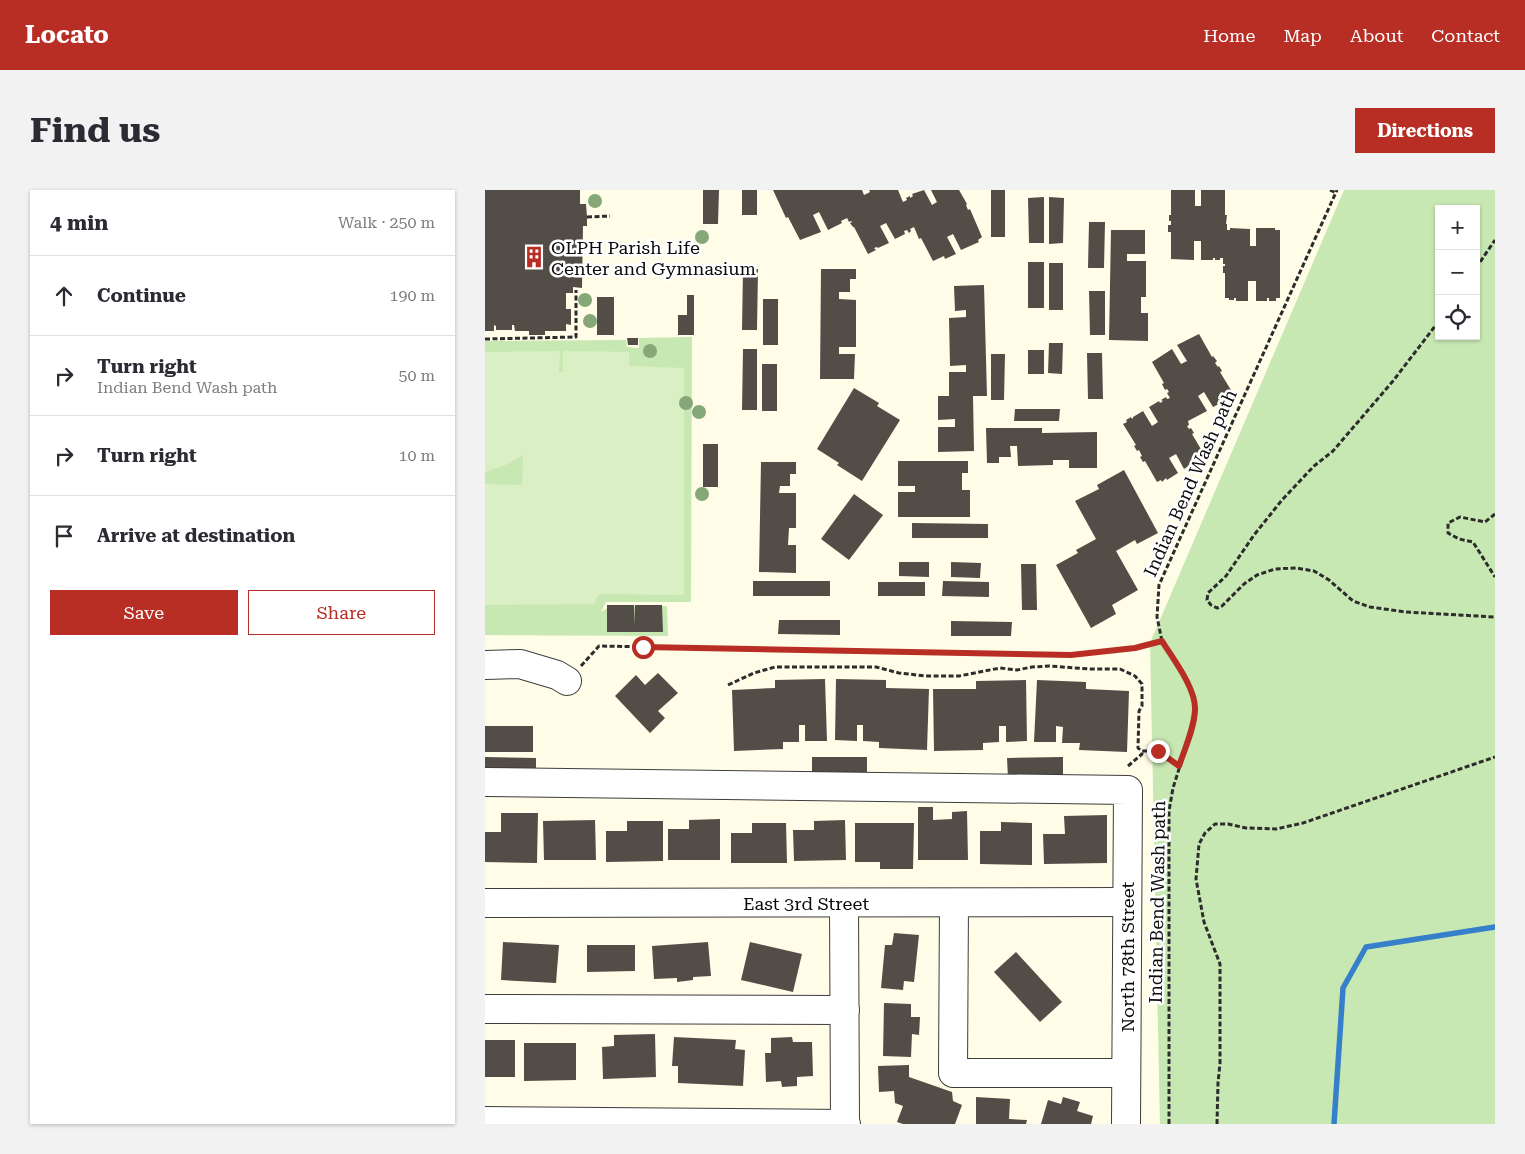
<!DOCTYPE html>
<meta charset="utf-8">
<style>
:root{--surface:#fff;--page:#f2f2f3;--text:#2b2b33;--muted:#7c7c81;--line:#e1e1e2;--accent:#b82e25}
body{margin:0;font-family:"Roboto Serif",serif;background:var(--page);color:var(--text)}
.controls{position:absolute;right:15px;top:15px;display:grid;overflow:hidden;border-radius:0px;box-shadow:0 1px 4px #0004}
.controls button{width:45px;height:45px;display:grid;place-items:center;padding:0;border:0;border-bottom:1px solid var(--line);background:var(--surface);color:var(--text);font:25px sans-serif}
.stop{position:absolute;width:15px;height:15px;margin:-11px;border:4px solid #b82e25;border-radius:50%;background:#fff}
.stop.end{background:#b82e25;border-color:#fff;box-shadow:0 1px 5px #0008}
.list{margin:0;padding:0;list-style:none}
h2{display:flex;justify-content:space-between;align-items:center;height:65px;margin:0;padding:0 20px;font-size:21px}
h2 small{font-size:16px;font-weight:400;color:var(--muted)}
.list li{display:grid;grid-template-columns:32px 1fr auto;gap:15px;align-items:center;box-sizing:border-box;height:80px;padding:0 20px;border-top:1px solid var(--line)}
.list b{display:block;font-size:19px;white-space:nowrap}
.list p{margin:0;font-size:16px;white-space:nowrap;color:var(--muted)}
.list em{font-size:16px;font-style:normal;color:var(--muted)}
.actions{display:flex;gap:10px;padding:15px 20px}
.actions a{flex:1;padding:11px 0;border:1px solid var(--accent);border-radius:0px;text-align:center;font-size:18px;color:var(--accent)}
.actions .main{background:var(--accent);color:#fff}
.icon{flex:none;width:28px;height:28px;fill:none;stroke:currentColor;stroke-width:2;stroke-linecap:round;stroke-linejoin:round}
.map{position:relative;flex:none;width:1010px;height:934px;overflow:hidden;border-radius:0px}
header{display:flex;align-items:center;gap:30px;box-sizing:border-box;height:70px;padding:0 25px;background:var(--accent);color:#fff}
header strong{font-size:24px}
nav{display:flex;gap:28px;margin-inline-start:auto;font-size:18px}
.intro{display:flex;align-items:center;justify-content:space-between;box-sizing:border-box;height:120px;padding:0 30px}
h1{margin:0;font-size:35px}
.button{padding:12px 22px;border-radius:0px;background:var(--accent);color:#fff;font-size:18px;font-weight:700}
main{display:flex;gap:30px;padding:0 30px}
aside{flex:1;background:var(--surface);border-radius:0px;box-shadow:0 1px 4px #0004}
.map>svg:first-child{display:block}
.green{fill:#c8e8b3;fill-rule:evenodd}
.pitch{fill:#dbefc4}
.lines{fill:none;stroke-linecap:round;stroke-linejoin:round}
.stream{stroke:#357fcb;stroke-width:5.5}
.building{fill:#534d47}
.minor-casing{stroke:#3d3d3d;stroke-width:30}
.path{stroke:#2c2c2c;stroke-width:3;stroke-dasharray:5 2.5;stroke-linecap:butt}
.minor{stroke:#fff;stroke-width:28}
.tree{fill:#86a777}
.route{stroke:#b82e25;stroke-width:6}
.labels{text-anchor:middle;dominant-baseline:central;stroke-width:5;stroke-linejoin:round;paint-order:stroke}
.poi-label{font-size:18px;fill:#0a0a0a;stroke:#fff;text-anchor:start}
.street-label{font-size:18px;fill:#0a0a0a;stroke:#fff}
</style>
<header>
<strong>Locato</strong>
<nav><a>Home</a><a>Map</a><a>About</a><a>Contact</a></nav>
</header>
<div class="intro"><h1>Find us</h1><a class="button">Directions</a></div>
<main>
<aside>
<h2>4 min<small>Walk · 250 m</small></h2>
<ul class="list">
<li><svg class="icon" aria-label="ahead" viewBox="0 0 24 24"><path d="M12 20V5M6 11l6-6 6 6"/></svg><div><b>Continue</b></div><em>190 m</em></li>
<li><svg class="icon" aria-label="right" viewBox="0 0 24 24"><path d="M7 20v-9h11M14 6l5 5-5 5"/></svg><div><b>Turn right</b><p>Indian Bend Wash path</p></div><em>50 m</em></li>
<li><svg class="icon" aria-label="right" viewBox="0 0 24 24"><path d="M7 20v-9h11M14 6l5 5-5 5"/></svg><div><b>Turn right</b></div><em>10 m</em></li>
<li><svg class="icon" aria-label="arrive" viewBox="0 0 24 24"><path d="M6 21V4h12l-3 4 3 4H6"/></svg><div><b>Arrive at destination</b></div></li>
</ul>
<div class="actions"><a class="main">Save</a><a>Share</a></div>
</aside>
<div class="map">
<svg width="1010" height="934" viewBox="0 0 1010 934">
<rect width="100%" height="100%" fill="#fffde7"/>
<g class="green">
<path d="M859,0H1010V934H675L665,453ZM954,19H991V146H954Z"/>
<polygon points="207,147 206,412 121,412 116,422 124,417 182,416 183,446 0,445 0,151 141,150 142,157 154,158 154,148"/>
</g>
<polygon class="pitch" points="75,161 74,182 78,182 78,161 144,162 144,176 199,178 199,405 114,404 109,414 0,415 0,294 37,295 38,265 23,274 0,282 0,162"/>
<g class="lines">
<polyline class="stream" points="849,934 858,798 881,757 1010,737"/>
</g>
<g class="building">
<polygon points="0,0 95,0 95,14 101,14 102,27 102,36 98,36 97,98 88,97 88,103 81,103 81,119 86,119 86,135 81,134 81,141 60,141 60,145 44,145 44,141 30,141 29,135 27,135 27,140 11,140 11,136 9,135 9,141 0,141"/>
<polygon points="218,0 234,0 233,34 218,34"/>
<rect x="257" y="0" width="15" height="25"/>
<polygon points="288,0 377,0 379,5 385,2 384,0 413,0 418,12 422,10 421,8 425,6 425,8 428,6 427,4 439,0 447,15 452,12 446,0 474,0 482,14 481,15 483,20 485,19 497,47 493,50 494,52 476,60 468,44 462,47 471,64 460,69 459,66 448,71 436,48 434,49 429,37 425,39 426,41 424,43 422,40 419,41 420,44 410,49 401,33 395,36 404,53 393,58 392,57 389,58 391,60 383,64 369,37 368,37 365,33 367,32 366,31 364,32 362,28 356,31 357,33 343,40 334,22 328,25 336,42 315,50 303,27 301,28"/>
<rect x="506" y="0" width="14" height="47"/>
<polygon points="686,0 710,0 710,16 716,16 716,0 740,0 740,25 742,25 741,34 742,34 742,40 745,40 745,38 765,39 765,56 771,56 771,38 790,38 790,40 795,40 795,108 791,108 791,111 784,111 784,108 782,108 782,111 771,111 771,91 763,91 763,111 751,111 751,108 749,108 749,110 744,110 744,108 740,108 740,83 738,83 738,76 740,76 740,74 738,74 738,68 735,68 735,70 730,70 730,68 728,68 728,70 716,70 716,51 709,51 709,70 686,69 686,42 683,42 683,35 686,35 686,31 684,31 684,25 686,25"/>
<polygon points="559,7 559,53 544,53 543,8"/>
<polygon points="564,7 579,8 578,53 564,54"/>
<polygon points="604,32 620,32 619,78 603,78"/>
<polygon points="626,40 660,40 660,64 642,64 642,71 661,71 661,107 656,107 656,123 663,123 663,151 624,150"/>
<rect x="543" y="72" width="16" height="46"/>
<rect x="564" y="73" width="14" height="47"/>
<polygon points="258,79 273,79 272,140 257,140"/>
<polygon points="336,79 371,79 371,89 365,89 365,102 354,102 354,109 371,110 371,157 354,157 354,164 370,164 369,189 335,189"/>
<polygon points="499,95 502,206 488,206 489,261 453,262 453,237 470,237 470,229 453,230 453,206 464,206 464,182 481,182 481,175 465,176 464,128 481,127 481,120 470,121 469,96"/>
<polygon points="604,101 620,101 620,145 605,145"/>
<polygon points="202,105 209,105 209,145 193,145 193,125 202,125"/>
<rect x="112" y="107" width="17" height="38"/>
<rect x="278" y="109" width="15" height="46"/>
<polygon points="714,144 727,167 728,166 732,171 730,173 733,177 734,176 737,181 735,182 749,205 740,210 739,208 736,210 738,212 728,217 719,202 713,206 722,221 703,231 704,235 702,236 704,239 706,238 709,243 707,244 720,266 715,269 716,271 712,273 711,271 699,279 691,264 684,268 693,283 682,290 681,288 677,292 676,290 672,292 660,271 658,272 655,267 657,266 654,260 652,261 649,256 651,255 638,234 642,232 641,230 646,227 647,229 648,228 648,227 658,221 667,236 673,232 664,217 674,211 675,213 678,211 676,210 681,207 682,209 685,208 682,203 684,202 682,199 680,200 677,194 679,193 667,172 687,159 696,174 702,171 692,155"/>
<polygon points="142,148 153,148 153,155 143,155"/>
<polygon points="564,153 578,153 577,184 563,183"/>
<polygon points="258,159 272,159 272,220 257,220"/>
<rect x="543" y="160" width="16" height="24"/>
<polygon points="602,163 617,163 618,209 603,209"/>
<polygon points="506,164 520,164 519,210 506,210"/>
<rect x="277" y="174" width="15" height="47"/>
<polygon points="369,198 394,213 392,216 415,230 377,291 352,275 354,273 332,259"/>
<polygon points="530,219 575,219 574,231 529,231"/>
<polygon points="501,238 557,238 557,243 612,242 612,278 584,278 584,270 568,270 568,275 533,276 532,256 525,256 526,267 514,267 514,273 502,273"/>
<rect x="218" y="254" width="15" height="43"/>
<polygon points="413,271 483,271 483,283 477,283 477,300 485,300 485,327 413,327 413,302 430,302 430,296 413,296"/>
<polygon points="276,272 311,272 311,284 305,284 305,296 295,296 294,303 311,303 311,338 304,338 303,355 311,355 311,383 274,382"/>
<polygon points="639,280 673,343 652,354 650,350 631,361 653,400 627,415 631,424 606,438 571,375 593,363 591,360 611,349 590,311 614,299 612,295"/>
<polygon points="369,304 398,325 364,370 336,349"/>
<polygon points="427,333 503,334 503,348 427,348"/>
<polygon points="414,372 444,372 444,387 414,386"/>
<polygon points="466,372 496,373 495,388 466,387"/>
<polygon points="536,374 551,374 552,420 537,420"/>
<rect x="268" y="391" width="77" height="15"/>
<polygon points="458,391 504,392 504,407 457,406"/>
<rect x="393" y="392" width="47" height="14"/>
<polygon points="122,415 149,415 150,435 150,415 177,415 178,442 122,442"/>
<polygon points="294,430 355,430 355,445 293,444"/>
<polygon points="466,431 527,432 526,446 466,446"/>
<polygon points="173,483 193,503 173,521 180,528 165,543 130,506 151,485 160,495"/>
<polygon points="340,489 342,551 320,551 320,535 314,535 314,552 298,552 298,559 249,561 247,500 290,498 290,490"/>
<polygon points="351,489 401,490 401,498 444,499 442,560 394,558 394,552 378,551 378,535 372,535 372,551 350,550"/>
<polygon points="541,490 542,551 521,552 521,536 514,536 514,552 498,553 498,560 449,561 448,499 491,499 491,491"/>
<polygon points="552,490 601,492 601,499 644,501 642,562 594,560 595,553 577,553 578,537 571,536 571,552 549,552"/>
<rect x="0" y="536" width="48" height="26"/>
<polygon points="0,567 51,568 51,585 0,584"/>
<rect x="327" y="567" width="55" height="21"/>
<polygon points="578,567 578,588 523,589 522,568"/>
<polygon points="433,617 448,617 448,630 467,629 467,622 482,621 483,670 433,670"/>
<polygon points="16,623 53,623 52,673 0,672 0,642 16,642"/>
<polygon points="622,625 622,673 559,674 558,644 580,644 579,626"/>
<polygon points="235,629 235,670 183,670 183,639 204,639 204,630"/>
<polygon points="110,630 111,670 59,670 58,631"/>
<polygon points="360,630 361,670 309,671 308,640 329,640 329,631"/>
<polygon points="142,631 178,631 178,671 121,672 121,641 142,641"/>
<polygon points="516,632 547,633 547,675 495,674 495,641 516,641"/>
<polygon points="267,633 301,633 302,673 246,673 246,643 267,643"/>
<polygon points="370,633 429,633 428,679 395,679 395,672 370,672"/>
<polygon points="409,743 434,745 429,792 419,791 418,800 396,798 400,755 407,755"/>
<polygon points="18,752 74,755 71,793 16,790"/>
<polygon points="223,752 226,786 208,787 208,790 192,792 192,788 169,789 167,756"/>
<polygon points="265,752 317,764 308,802 256,790"/>
<polygon points="102,755 150,755 150,781 102,782"/>
<polygon points="531,762 577,812 555,832 509,782"/>
<polygon points="399,813 426,814 426,827 435,827 434,845 427,844 426,867 398,866"/>
<polygon points="170,844 171,887 118,889 117,857 129,856 129,845"/>
<polygon points="189,847 251,850 250,859 260,860 258,896 193,893 193,876 187,876"/>
<polygon points="307,847 308,852 327,852 328,886 312,887 312,896 297,897 296,891 281,892 280,863 286,863 286,848"/>
<rect x="0" y="850" width="30" height="37"/>
<polygon points="39,853 91,853 91,890 39,891"/>
<polygon points="424,875 424,887 467,902 468,911 477,915 470,934 418,934 412,932 418,916 410,913 409,901 394,902 393,876"/>
<polygon points="491,907 525,909 524,929 542,930 541,934 491,934"/>
<polygon points="578,907 595,912 592,921 608,926 606,934 556,934 563,910 576,914"/>
</g>
<g class="lines">
<g class="minor-casing">
<g id="minor">
<polyline points="0,475 35,474 72,485 82,491"/>
<polyline points="0,592 643,600 641,934"/>
<polyline points="0,713 642,712"/>
<polyline points="359,713 360,933"/>
<polyline points="469,713 468,883 641,883"/>
<polyline points="0,819 360,820"/>
<polyline points="0,931 361,934"/>
</g>
</g>
<g class="path">
<polyline points="845,0 851,3"/>
<polyline points="102,27 125,26"/>
<polyline points="991,78 1010,50"/>
<polyline points="954,131 908,191 848,261 829,276 797,310 769,345 741,386 723,403 722,410 726,415 732,418 737,416 759,394 772,385 790,379 811,378 829,381 844,390 868,411 885,417 921,422 1010,427"/>
<polyline points="0,149 91,147 91,100"/>
<polyline points="1010,324 1000,332 975,327 963,333 963,343 974,349 988,352 1010,387"/>
<polyline points="96,476 114,456 586,465 650,458 677,451"/>
<polyline points="243,495 269,483 290,477 391,477 414,483 441,486 474,486 515,478 532,480 547,477 564,476 605,479 635,479 650,486 657,494 657,516 654,521 653,558 657,561 673,561 694,576"/>
<polyline points="643,576 657,564 657,561"/>
<polyline points="684,934 684,621 688,598 705,544 710,519 706,499 677,451 672,427 674,395 852,0"/>
<polyline points="732,934 733,893 735,873 735,774 719,732 711,689 714,654 720,643 730,634 743,634 761,638 791,639 818,633 1010,567"/>
</g>
<use href="#minor" class="minor"/>
</g>
<g class="tree">
<circle cx="110" cy="11" r="7"/>
<circle cx="217" cy="47" r="7"/>
<circle cx="100" cy="110" r="7"/>
<circle cx="105" cy="131" r="7"/>
<circle cx="165" cy="161" r="7"/>
<circle cx="201" cy="213" r="7"/>
<circle cx="214" cy="222" r="7"/>
<circle cx="217" cy="304" r="7"/>
</g>
<g class="lines">
<path class="route" d="M158,457L586,465L650,458L677,451C688,469 711,498 710,520C709,539 700,558 694,576L673,561"/>
</g>
<defs>
<g id="building-bare" transform="scale(1.725)"><path d="M-4-6H4V6H1V3H-1V6H-4ZM-2.5-4.3h1.7v1.8h-1.7ZM.8-4.3h1.7v1.8H.8ZM-2.5-1h1.7V.8h-1.7ZM.8-1h1.7V.8H.8Z" fill="#b82e25" stroke="#fff" stroke-width="2.5" paint-order="stroke"/></g>
</defs>
<g fill-rule="evenodd">
<use href="#building-bare" x="49" y="67"/>
</g>
<g class="labels">
<g class="poi-label">
<text x="66" y="57">OLPH Parish Life<tspan x="66" dy="21">Center and Gymnasium</tspan></text>
</g>
<g class="street-label">
<text transform="translate(705 293) rotate(-66)">Indian Bend Wash path</text>
<text transform="translate(672 712) rotate(-89)">Indian Bend Wash path</text>
<text x="321" y="713">East 3rd Street</text>
<text transform="translate(642 767) rotate(-90)">North 78th Street</text>
</g>
</g>
</svg>
<div class="controls">
<button>+</button>
<button>−</button>
<button><svg class="icon" aria-label="locate" viewBox="0 0 24 24"><circle cx="12" cy="12" r="6"/><path d="M12 2v4M12 18v4M2 12h4M18 12h4"/></svg></button>
</div>
<div class="stop" style="left:158px;top:457px"></div>
<div class="stop end" style="left:673px;top:561px"></div>
</div>
</main>
